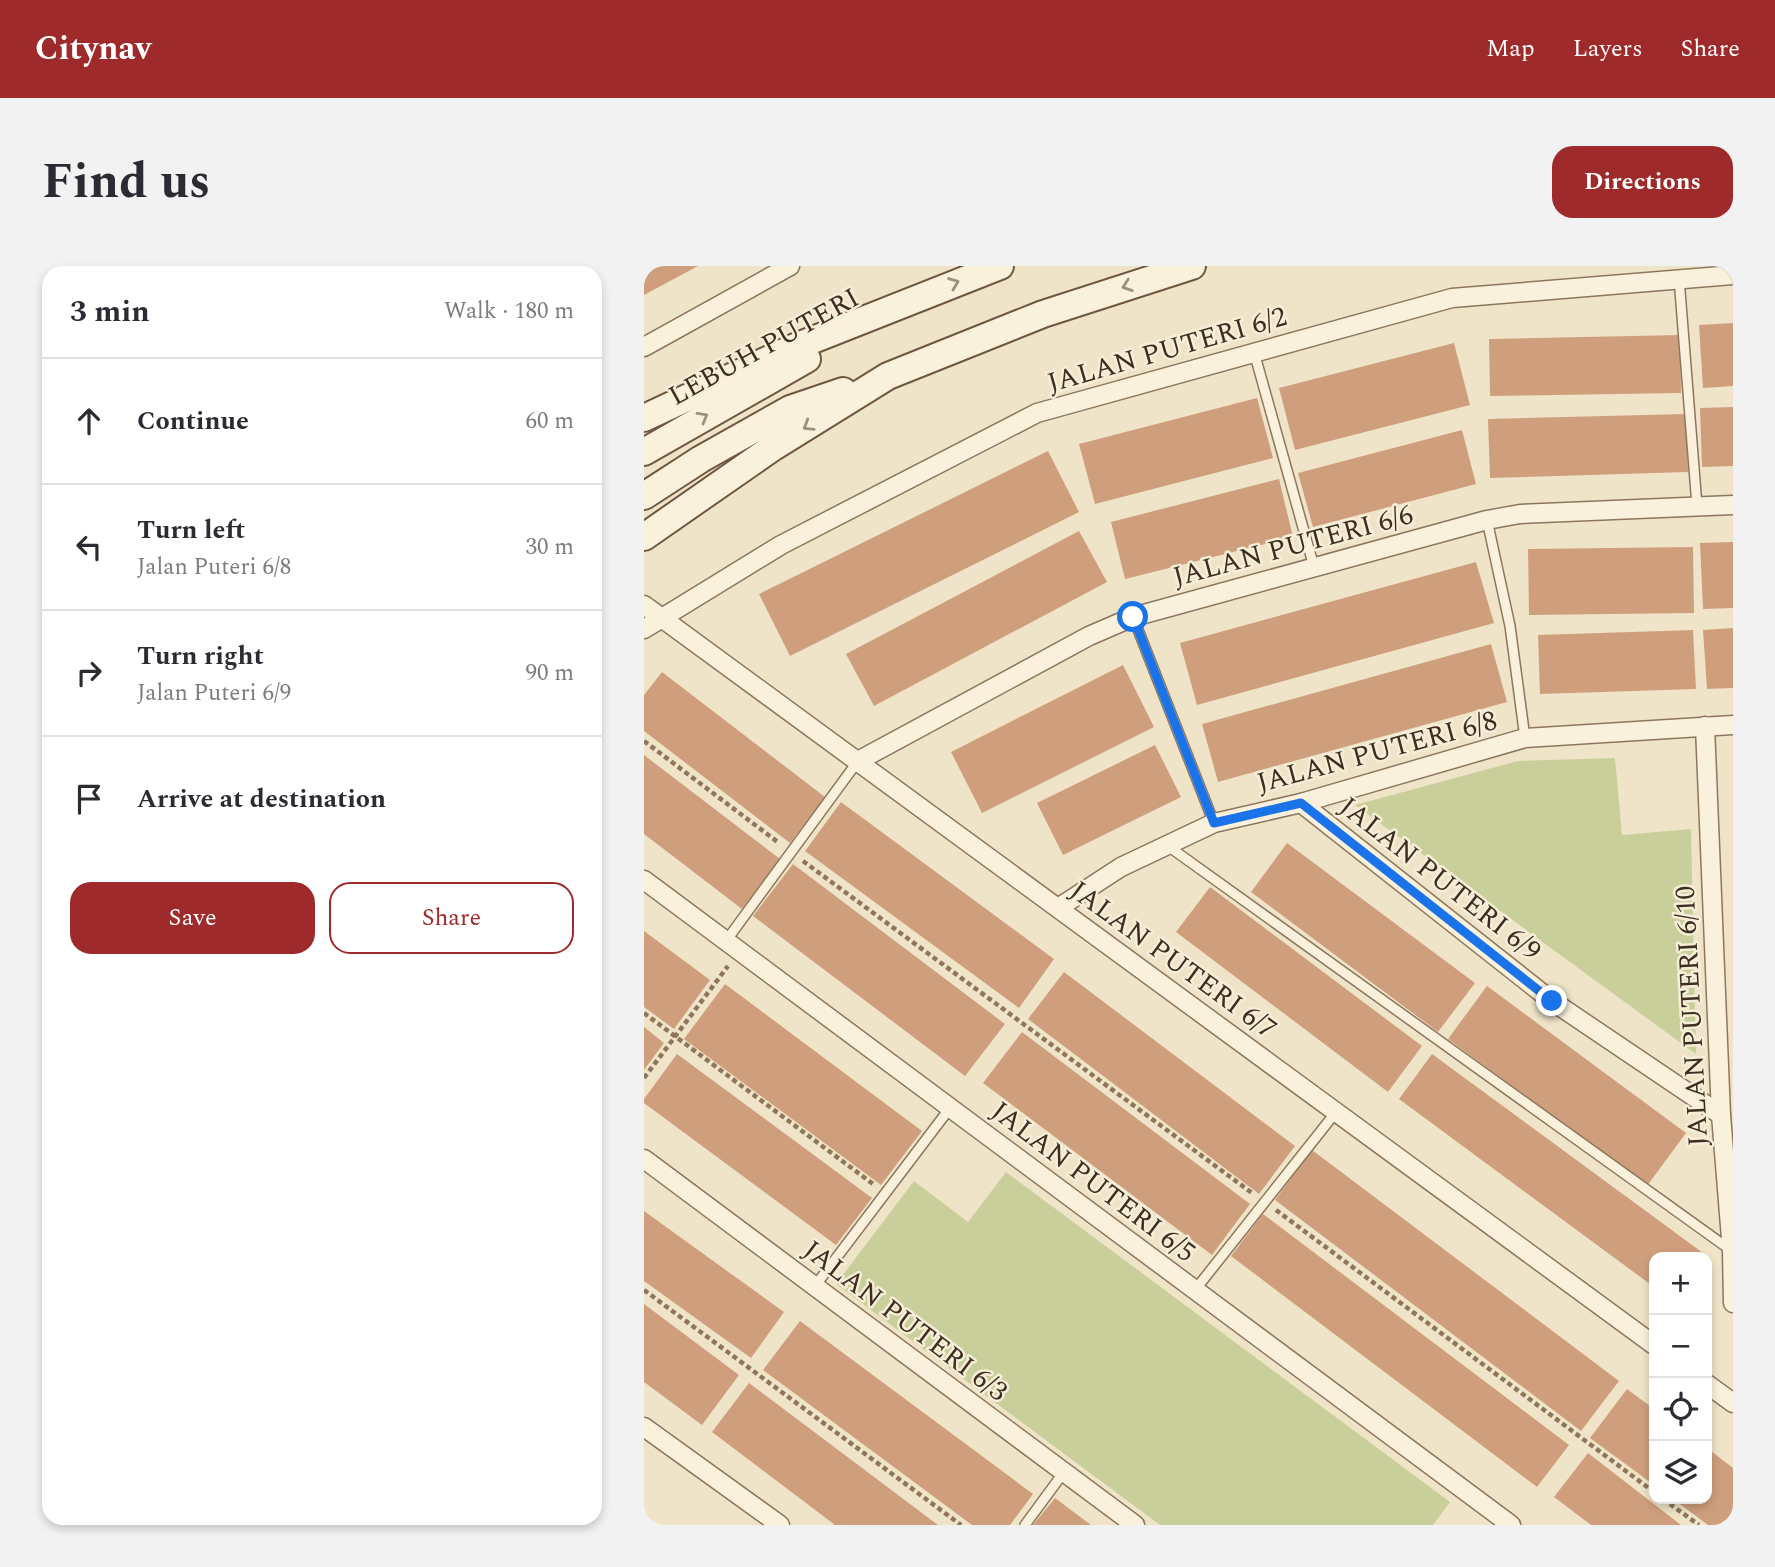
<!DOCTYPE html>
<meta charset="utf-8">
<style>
:root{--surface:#fff;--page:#f2f2f3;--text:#2b2b33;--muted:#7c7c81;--line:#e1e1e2;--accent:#9e2a2b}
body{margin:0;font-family:Spectral,serif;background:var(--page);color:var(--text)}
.controls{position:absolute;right:21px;bottom:21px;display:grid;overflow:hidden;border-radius:14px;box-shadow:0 4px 10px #0003}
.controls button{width:63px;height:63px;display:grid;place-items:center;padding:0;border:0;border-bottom:2px solid var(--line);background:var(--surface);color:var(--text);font:35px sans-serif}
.stop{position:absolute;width:21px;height:21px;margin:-16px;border:5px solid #1a73e8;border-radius:50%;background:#fff}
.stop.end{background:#1a73e8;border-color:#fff;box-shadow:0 2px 7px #0008}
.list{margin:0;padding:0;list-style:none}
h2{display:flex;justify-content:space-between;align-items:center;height:91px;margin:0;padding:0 28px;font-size:30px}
h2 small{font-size:23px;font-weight:400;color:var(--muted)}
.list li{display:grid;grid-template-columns:46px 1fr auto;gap:21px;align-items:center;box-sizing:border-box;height:126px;padding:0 28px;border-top:2px solid var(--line)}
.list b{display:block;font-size:26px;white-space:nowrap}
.list p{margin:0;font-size:23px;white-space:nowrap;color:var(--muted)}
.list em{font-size:23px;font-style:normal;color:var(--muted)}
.actions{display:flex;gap:14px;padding:21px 28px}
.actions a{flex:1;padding:16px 0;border:2px solid var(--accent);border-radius:21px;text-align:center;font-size:24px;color:var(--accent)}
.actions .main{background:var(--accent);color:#fff}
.icon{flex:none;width:38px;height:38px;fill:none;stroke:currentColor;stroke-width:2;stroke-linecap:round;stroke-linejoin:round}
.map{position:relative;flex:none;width:1089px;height:1259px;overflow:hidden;border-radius:21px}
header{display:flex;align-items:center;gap:42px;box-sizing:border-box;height:98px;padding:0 35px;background:var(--accent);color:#fff}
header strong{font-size:33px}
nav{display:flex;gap:38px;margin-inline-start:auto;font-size:24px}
.intro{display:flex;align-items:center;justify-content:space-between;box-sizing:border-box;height:168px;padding:0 42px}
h1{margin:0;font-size:49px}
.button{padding:18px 32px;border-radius:21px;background:var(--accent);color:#fff;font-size:24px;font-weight:700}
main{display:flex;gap:42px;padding:0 42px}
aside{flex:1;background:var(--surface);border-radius:21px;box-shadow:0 4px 10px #0003}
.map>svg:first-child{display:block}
.green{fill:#c9cf9b}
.building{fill:#cf9f7d}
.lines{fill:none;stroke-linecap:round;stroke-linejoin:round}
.lane-casing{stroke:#8d765c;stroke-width:12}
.street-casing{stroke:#8d765c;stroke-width:21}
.secondary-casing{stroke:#6f573f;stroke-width:30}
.path{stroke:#8d765c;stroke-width:4.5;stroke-dasharray:5 3.5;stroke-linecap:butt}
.lane{stroke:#faf1dc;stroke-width:9}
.street{stroke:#faf1dc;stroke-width:18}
.secondary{stroke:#faf1dc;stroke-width:26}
.oneway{stroke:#9c907e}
.route{stroke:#1a73e8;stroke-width:9}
.labels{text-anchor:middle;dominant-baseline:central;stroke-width:5;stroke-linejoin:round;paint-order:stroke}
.street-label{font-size:28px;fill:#3d2e20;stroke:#f7eed8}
</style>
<header>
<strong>Citynav</strong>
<nav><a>Map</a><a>Layers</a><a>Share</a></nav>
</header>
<div class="intro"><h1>Find us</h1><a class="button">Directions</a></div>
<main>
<aside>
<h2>3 min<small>Walk · 180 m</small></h2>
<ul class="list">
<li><svg class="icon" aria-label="ahead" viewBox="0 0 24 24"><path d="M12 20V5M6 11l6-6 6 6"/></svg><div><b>Continue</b></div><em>60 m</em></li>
<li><svg class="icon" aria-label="left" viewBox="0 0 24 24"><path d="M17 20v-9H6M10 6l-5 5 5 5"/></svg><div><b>Turn left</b><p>Jalan Puteri 6/8</p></div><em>30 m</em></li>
<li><svg class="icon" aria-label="right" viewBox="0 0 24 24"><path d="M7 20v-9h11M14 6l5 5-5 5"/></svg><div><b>Turn right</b><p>Jalan Puteri 6/9</p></div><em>90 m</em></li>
<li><svg class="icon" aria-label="arrive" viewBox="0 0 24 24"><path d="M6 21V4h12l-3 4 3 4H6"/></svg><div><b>Arrive at destination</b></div></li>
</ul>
<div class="actions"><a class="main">Save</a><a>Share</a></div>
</aside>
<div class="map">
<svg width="1089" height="1259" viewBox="0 0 1089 1259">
<rect width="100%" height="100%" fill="#f0e4c8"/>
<g class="green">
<polygon points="971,492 978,569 1047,563 1052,788 711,539 874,495"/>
<polygon points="362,906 806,1236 789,1259 516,1259 192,1018 270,915 324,956"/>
</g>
<g class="building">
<polygon points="0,0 54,0 0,29"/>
<polygon points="1089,57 1089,120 1059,122 1055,59"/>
<polygon points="1036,69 1037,127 846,130 845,73"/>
<polygon points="810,77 826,139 651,184 635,122"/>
<polygon points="613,132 629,192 451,238 435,178"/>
<polygon points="1089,141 1089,200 1058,201 1056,142"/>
<polygon points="1042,148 1044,206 846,212 844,153"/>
<polygon points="818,164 832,218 669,261 654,207"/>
<polygon points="404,185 435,246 146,390 115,328"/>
<polygon points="635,213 649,271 481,313 467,256"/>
<polygon points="435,265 463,316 230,440 202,388"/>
<polygon points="1089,276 1089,342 1059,343 1056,277"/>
<polygon points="1049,281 1050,347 885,349 884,283"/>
<polygon points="832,296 850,357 553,439 536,377"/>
<polygon points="1089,362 1089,422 1063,423 1059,364"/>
<polygon points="1049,364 1052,423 896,428 894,369"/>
<polygon points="847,378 863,436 574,516 558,458"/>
<polygon points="479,399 510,461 338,547 307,486"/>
<polygon points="18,406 181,531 146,577 0,465 0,429"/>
<polygon points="511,479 537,531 419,589 393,537"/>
<polygon points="0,489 136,593 98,643 0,568"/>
<polygon points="197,536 410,693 375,742 161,585"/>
<polygon points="643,577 831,717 794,766 607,626"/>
<polygon points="149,598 361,758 321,810 109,650"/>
<polygon points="566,621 778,780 744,826 532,666"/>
<polygon points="0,665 66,714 30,763 0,741"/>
<polygon points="420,706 651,880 615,928 384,753"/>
<polygon points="81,718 278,865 237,919 40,773"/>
<polygon points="843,720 1042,867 1003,920 804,773"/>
<polygon points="0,761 20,777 0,804"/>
<polygon points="378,766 606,938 568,989 339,817"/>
<polygon points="33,788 228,932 192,979 0,837 0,833"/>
<polygon points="788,788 1059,987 1056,991 1010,991 1010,1021 755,833"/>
<polygon points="668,884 975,1115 937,1165 631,934"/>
<polygon points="0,945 140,1046 107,1092 0,1015"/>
<polygon points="619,948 925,1179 893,1221 587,990"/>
<polygon points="0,1038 95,1109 58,1159 0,1116"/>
<polygon points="156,1055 389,1228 366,1259 328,1259 119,1104"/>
<polygon points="105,1117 294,1259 191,1259 68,1166"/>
<polygon points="983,1123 1010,1143 1010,1219 946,1172"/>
<polygon points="1063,1182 1089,1202 1089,1259 1064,1259 1029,1233 1063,1233"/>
<polygon points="944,1187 1037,1259 947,1259 910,1231"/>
<polygon points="411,1232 447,1259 389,1259"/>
</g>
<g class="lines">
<g class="lane-casing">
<g id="lane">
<polyline points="1035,12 1053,240"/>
<polyline points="610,86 670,301"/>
<polyline points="843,254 866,360 881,472"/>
<polyline points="489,351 570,557"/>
<polyline points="524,580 1088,985"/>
<polyline points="82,675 214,495"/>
<polyline points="171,1020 306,842"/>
<polyline points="551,1024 692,846"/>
<polyline points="381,1259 420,1206"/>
</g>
</g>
<g class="street-casing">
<g id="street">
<polyline points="0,81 146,0"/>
<polyline points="0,339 1010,1079"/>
<polyline points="0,363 137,279 393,147 808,32 1089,9"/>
<polyline points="1061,460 1077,849 1088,985 1089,1037"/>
<polyline points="214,495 445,370 489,351 843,254 876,248 1089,239"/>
<polyline points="657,537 908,735 1077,849"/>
<polyline points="0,614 867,1259"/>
<polyline points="414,642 477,601 570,557 657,537 881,472 1089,459"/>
<polyline points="0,893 491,1259"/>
<polyline points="1063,1118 1089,1137"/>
<polyline points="0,1161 136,1259"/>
</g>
</g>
<g class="secondary-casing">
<g id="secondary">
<polyline points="0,152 151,81 356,0"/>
<polyline points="0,186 163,93"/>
<polyline points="0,230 57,193 146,143 199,125"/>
<polyline points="0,271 128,182 244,110 399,48 548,0"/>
</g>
</g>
<g class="path">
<polyline points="0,475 135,577"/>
<polyline points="159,595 608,927"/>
<polyline points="0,747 229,918"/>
<polyline points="0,812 84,700"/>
<polyline points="632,944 1010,1226"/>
<polyline points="0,1024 317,1259"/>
<polyline points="1019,1233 1055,1259"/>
</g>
<use href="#lane" class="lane"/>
<use href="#street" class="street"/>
<use href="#secondary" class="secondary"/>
</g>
<defs><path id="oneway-chevron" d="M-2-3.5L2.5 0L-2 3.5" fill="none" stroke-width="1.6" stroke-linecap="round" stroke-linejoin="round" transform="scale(1.75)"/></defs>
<g class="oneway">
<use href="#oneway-chevron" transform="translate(310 17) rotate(-21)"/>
<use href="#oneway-chevron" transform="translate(483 20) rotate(161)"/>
<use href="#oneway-chevron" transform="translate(59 151) rotate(-30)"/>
<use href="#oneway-chevron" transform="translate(164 160) rotate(148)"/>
</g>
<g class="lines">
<polyline class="route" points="489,351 570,557 657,537 908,735"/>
</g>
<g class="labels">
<g class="street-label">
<text transform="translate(120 81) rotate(-29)">LEBUH PUTERI</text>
<text transform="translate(523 84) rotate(-16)">JALAN PUTERI 6/2</text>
<text transform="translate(649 280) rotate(-15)">JALAN PUTERI 6/6</text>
<text transform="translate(733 486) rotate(-15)">JALAN PUTERI 6/8</text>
<text transform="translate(796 613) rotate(38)">JALAN PUTERI 6/9</text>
<text transform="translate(529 694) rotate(36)">JALAN PUTERI 6/7</text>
<text transform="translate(1048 750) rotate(-93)">JALAN PUTERI 6/10</text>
<text transform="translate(449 916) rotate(37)">JALAN PUTERI 6/5</text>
<text transform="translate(261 1055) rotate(37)">JALAN PUTERI 6/3</text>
</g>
</g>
</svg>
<div class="controls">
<button>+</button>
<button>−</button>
<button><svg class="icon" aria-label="locate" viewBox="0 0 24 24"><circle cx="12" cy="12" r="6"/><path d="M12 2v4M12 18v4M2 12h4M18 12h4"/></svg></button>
<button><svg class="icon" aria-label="layers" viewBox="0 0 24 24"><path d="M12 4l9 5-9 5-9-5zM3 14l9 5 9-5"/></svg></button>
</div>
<div class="stop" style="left:489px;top:351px"></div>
<div class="stop end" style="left:908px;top:735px"></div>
</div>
</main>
